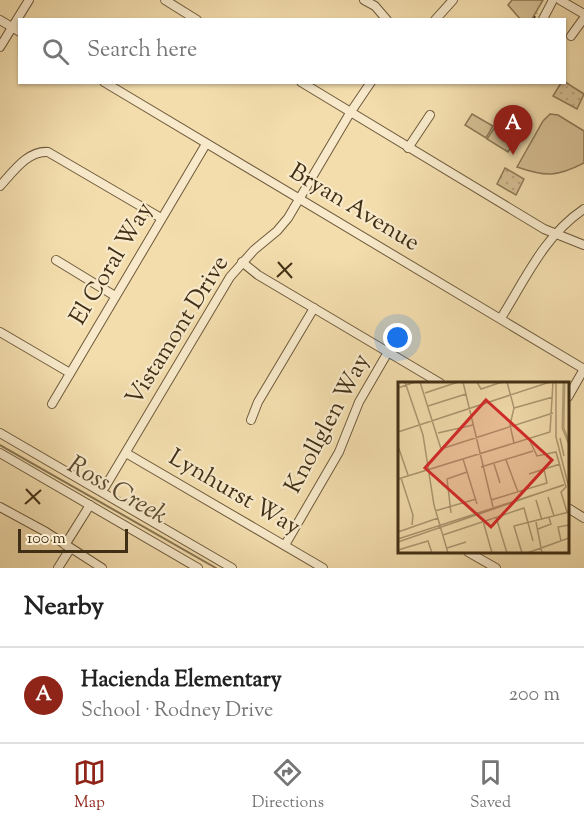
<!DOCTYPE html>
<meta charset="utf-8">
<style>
:root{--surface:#fff;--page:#f2f2f2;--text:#222;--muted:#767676;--line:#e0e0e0;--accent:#8f2418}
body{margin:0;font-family:"Sorts Mill Goudy",serif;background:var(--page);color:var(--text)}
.scale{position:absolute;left:18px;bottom:15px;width:110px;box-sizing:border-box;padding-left:6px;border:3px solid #412f15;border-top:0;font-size:16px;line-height:21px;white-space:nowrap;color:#412f15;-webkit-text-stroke:4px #f7e9ca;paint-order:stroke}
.you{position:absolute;left:398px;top:338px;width:21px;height:21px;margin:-15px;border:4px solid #fff;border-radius:50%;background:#1a73e8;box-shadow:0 0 0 9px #1a73e833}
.badge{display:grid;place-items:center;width:39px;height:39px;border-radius:50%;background:var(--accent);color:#fff;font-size:20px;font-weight:700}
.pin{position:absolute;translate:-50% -50px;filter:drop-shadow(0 2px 3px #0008)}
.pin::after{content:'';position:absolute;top:32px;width:21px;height:18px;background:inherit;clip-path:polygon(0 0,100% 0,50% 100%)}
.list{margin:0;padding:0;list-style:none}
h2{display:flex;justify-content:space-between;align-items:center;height:78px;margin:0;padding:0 24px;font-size:26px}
h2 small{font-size:20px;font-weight:400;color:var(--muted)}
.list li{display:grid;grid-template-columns:39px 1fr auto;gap:18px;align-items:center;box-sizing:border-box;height:96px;padding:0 24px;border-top:2px solid var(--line)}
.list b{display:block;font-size:22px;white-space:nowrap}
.list p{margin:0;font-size:20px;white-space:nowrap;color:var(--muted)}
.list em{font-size:20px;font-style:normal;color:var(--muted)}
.icon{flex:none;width:33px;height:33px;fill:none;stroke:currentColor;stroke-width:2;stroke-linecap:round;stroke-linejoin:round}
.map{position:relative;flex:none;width:584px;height:568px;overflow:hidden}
.search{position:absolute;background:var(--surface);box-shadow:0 2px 4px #0004;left:18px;right:18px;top:18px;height:66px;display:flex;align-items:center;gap:15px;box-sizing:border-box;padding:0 21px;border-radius:0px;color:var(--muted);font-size:22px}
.sheet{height:174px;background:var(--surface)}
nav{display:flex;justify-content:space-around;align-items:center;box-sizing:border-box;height:84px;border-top:2px solid var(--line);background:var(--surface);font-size:16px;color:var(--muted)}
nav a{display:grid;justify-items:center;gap:3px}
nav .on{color:var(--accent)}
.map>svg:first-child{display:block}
.grass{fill:#d5bf93;stroke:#8b7754;stroke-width:1.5}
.park{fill:url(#park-dots);stroke:#8b7754;stroke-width:1.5}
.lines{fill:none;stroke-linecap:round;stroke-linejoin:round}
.stream{stroke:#877451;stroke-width:2}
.minor-casing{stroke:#6e5a3b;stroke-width:10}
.path{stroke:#412f15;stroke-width:1.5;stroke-dasharray:4.5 3;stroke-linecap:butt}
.minor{stroke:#f7e9ca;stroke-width:8}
.ticks{fill:none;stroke:#412f15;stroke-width:2}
.labels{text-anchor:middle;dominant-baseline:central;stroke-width:4.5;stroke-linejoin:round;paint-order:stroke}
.street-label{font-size:24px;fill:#412f15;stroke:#f7e9ca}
.water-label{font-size:26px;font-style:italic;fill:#5e4c2e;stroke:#f7e9ca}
.inset-river{fill:none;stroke:#b6a279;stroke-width:3}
.inset-road{fill:none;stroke:#ac9770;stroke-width:1.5}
.view{fill:#d62828;fill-opacity:0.15;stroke:#d62828;stroke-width:3}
.inset-edge{fill:none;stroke:#412f15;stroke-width:3}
</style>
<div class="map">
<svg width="584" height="568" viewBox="0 0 584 568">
<defs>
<pattern id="park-dots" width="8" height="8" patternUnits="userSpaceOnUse" patternTransform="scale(1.5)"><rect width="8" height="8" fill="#d5bf93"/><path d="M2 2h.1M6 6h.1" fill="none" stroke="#b8a47e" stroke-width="1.8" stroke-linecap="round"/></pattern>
</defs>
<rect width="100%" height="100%" fill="#f3ddad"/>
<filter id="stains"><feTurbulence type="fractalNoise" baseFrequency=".00333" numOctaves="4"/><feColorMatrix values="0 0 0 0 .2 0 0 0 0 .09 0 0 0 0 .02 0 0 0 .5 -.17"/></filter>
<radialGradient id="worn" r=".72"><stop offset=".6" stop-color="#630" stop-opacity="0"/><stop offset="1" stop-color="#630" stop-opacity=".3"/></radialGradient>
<g class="grass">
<polygon points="512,0 543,0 532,19 521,20 508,5"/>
<polygon points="472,114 493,126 486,138 465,125"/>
<path d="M550,114L558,115L584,131V163C557,177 546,177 517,167L543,121Z"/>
<polygon points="495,127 516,140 508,152 487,139"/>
</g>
<g class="park">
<polygon points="565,82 584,94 577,109 553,96 561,83"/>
<polygon points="505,168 524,179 516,195 497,184"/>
</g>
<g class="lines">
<polyline class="stream" points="0,445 216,568"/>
<g class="minor-casing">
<g id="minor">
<polyline points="165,0 197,20"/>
<polyline points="364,0 375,6 387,20"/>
<polyline points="560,0 584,14"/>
<polyline points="543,19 553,0"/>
<polyline points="0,20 20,32"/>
<polyline points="435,20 453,0"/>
<polyline points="571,36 584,18"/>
<polyline points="0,47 29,0"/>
<polyline points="104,82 584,369"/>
<polyline points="301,82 544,229 584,245"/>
<polyline points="408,148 430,115"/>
<path d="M0,186C13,172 28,150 48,152L161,218"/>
<polyline points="56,260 115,296"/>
<polyline points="242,262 258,275 440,383"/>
<path d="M501,318C526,278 544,236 584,209"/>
<polyline points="0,332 70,373"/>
<polyline points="568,397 584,369"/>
<polyline points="52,404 206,144"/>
<polyline points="251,420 258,402 314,308"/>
<polyline points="0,433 232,568"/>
<polyline points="0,453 198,568"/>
<polyline points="126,453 323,568"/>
<polyline points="105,487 230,277 254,250 277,231 288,218 350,113 371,82"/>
<polyline points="0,507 46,532 102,568"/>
<polyline points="568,508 584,518"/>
<polyline points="65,545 90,505"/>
<polyline points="285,545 339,452 359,402 388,352"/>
<polyline points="468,552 496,568"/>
<polyline points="58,568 70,549"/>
</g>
</g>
<polyline class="path" points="533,20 537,13"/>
<use href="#minor" class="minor"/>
</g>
<path class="ticks" d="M278,262L292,278M277,277L292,263M26,489L40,504M25,504L41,490"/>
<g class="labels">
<g class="street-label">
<text transform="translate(354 208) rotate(31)">Bryan Avenue</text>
<text transform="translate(112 264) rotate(-59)">El Coral Way</text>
<text transform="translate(178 331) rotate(-58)">Vistamont Drive</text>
<text transform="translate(328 424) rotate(-62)">Knollglen Way</text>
<text transform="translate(234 493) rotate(30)">Lynhurst Way</text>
</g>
<g class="water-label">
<text transform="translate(117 491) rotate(30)">Ross Creek</text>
</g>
</g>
<g transform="translate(398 382)">
<rect width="171" height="171" fill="#f3ddad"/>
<path class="inset-river" d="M166,0L165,46L171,61"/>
<path class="inset-road" d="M7,0L25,53L36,123L50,171M22,0L43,67L155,31M65,0L95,125M79,0L83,7L104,0M109,0L116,26L112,43L116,61M158,0V55L171,106M0,6L17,0M27,11L60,0M30,24L68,12M116,26L155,15M0,50L152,0M40,51L75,43M162,56L166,74M131,57L139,74L158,70L168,105L163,110L169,130M0,64L10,93M65,77L79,122M108,78L120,110M96,82L102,101M83,85L135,69M131,92L162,82M3,96L15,133L14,143M0,97L152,50L155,0M150,115L156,134M93,118L149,101L146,87M138,118L144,138M37,129L78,117M53,131L49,97L69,90M98,135L109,171M85,139L94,171M138,140L144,171M140,147L153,142L151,136M0,150L40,136M45,153L126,126L135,159M0,157L166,103M163,159L160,145L171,143M0,160L165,103M49,166L68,160M0,168L30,159L34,171M124,171L116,144L171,130M129,171L171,156"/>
<path class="view" d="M88,18L154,78L93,145L27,86Z"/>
<rect width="171" height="171" class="inset-edge"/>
</g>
<rect width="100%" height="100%" filter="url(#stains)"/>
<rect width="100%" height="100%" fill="url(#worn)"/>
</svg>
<div class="scale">100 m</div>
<div class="you"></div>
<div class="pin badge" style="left:513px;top:155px">A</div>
<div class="search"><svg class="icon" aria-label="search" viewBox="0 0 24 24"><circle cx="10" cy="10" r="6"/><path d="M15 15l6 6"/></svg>Search here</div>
</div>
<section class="sheet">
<h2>Nearby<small></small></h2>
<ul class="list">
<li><span class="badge">A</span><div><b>Hacienda Elementary</b><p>School · Rodney Drive</p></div><em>200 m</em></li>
</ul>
</section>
<nav>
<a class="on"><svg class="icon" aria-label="map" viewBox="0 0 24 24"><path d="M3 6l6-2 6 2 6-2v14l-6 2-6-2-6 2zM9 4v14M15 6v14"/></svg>Map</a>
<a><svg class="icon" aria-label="directions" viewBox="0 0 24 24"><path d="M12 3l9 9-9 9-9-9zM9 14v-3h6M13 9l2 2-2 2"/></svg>Directions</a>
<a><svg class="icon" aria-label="saved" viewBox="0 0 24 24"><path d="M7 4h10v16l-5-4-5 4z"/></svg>Saved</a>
</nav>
